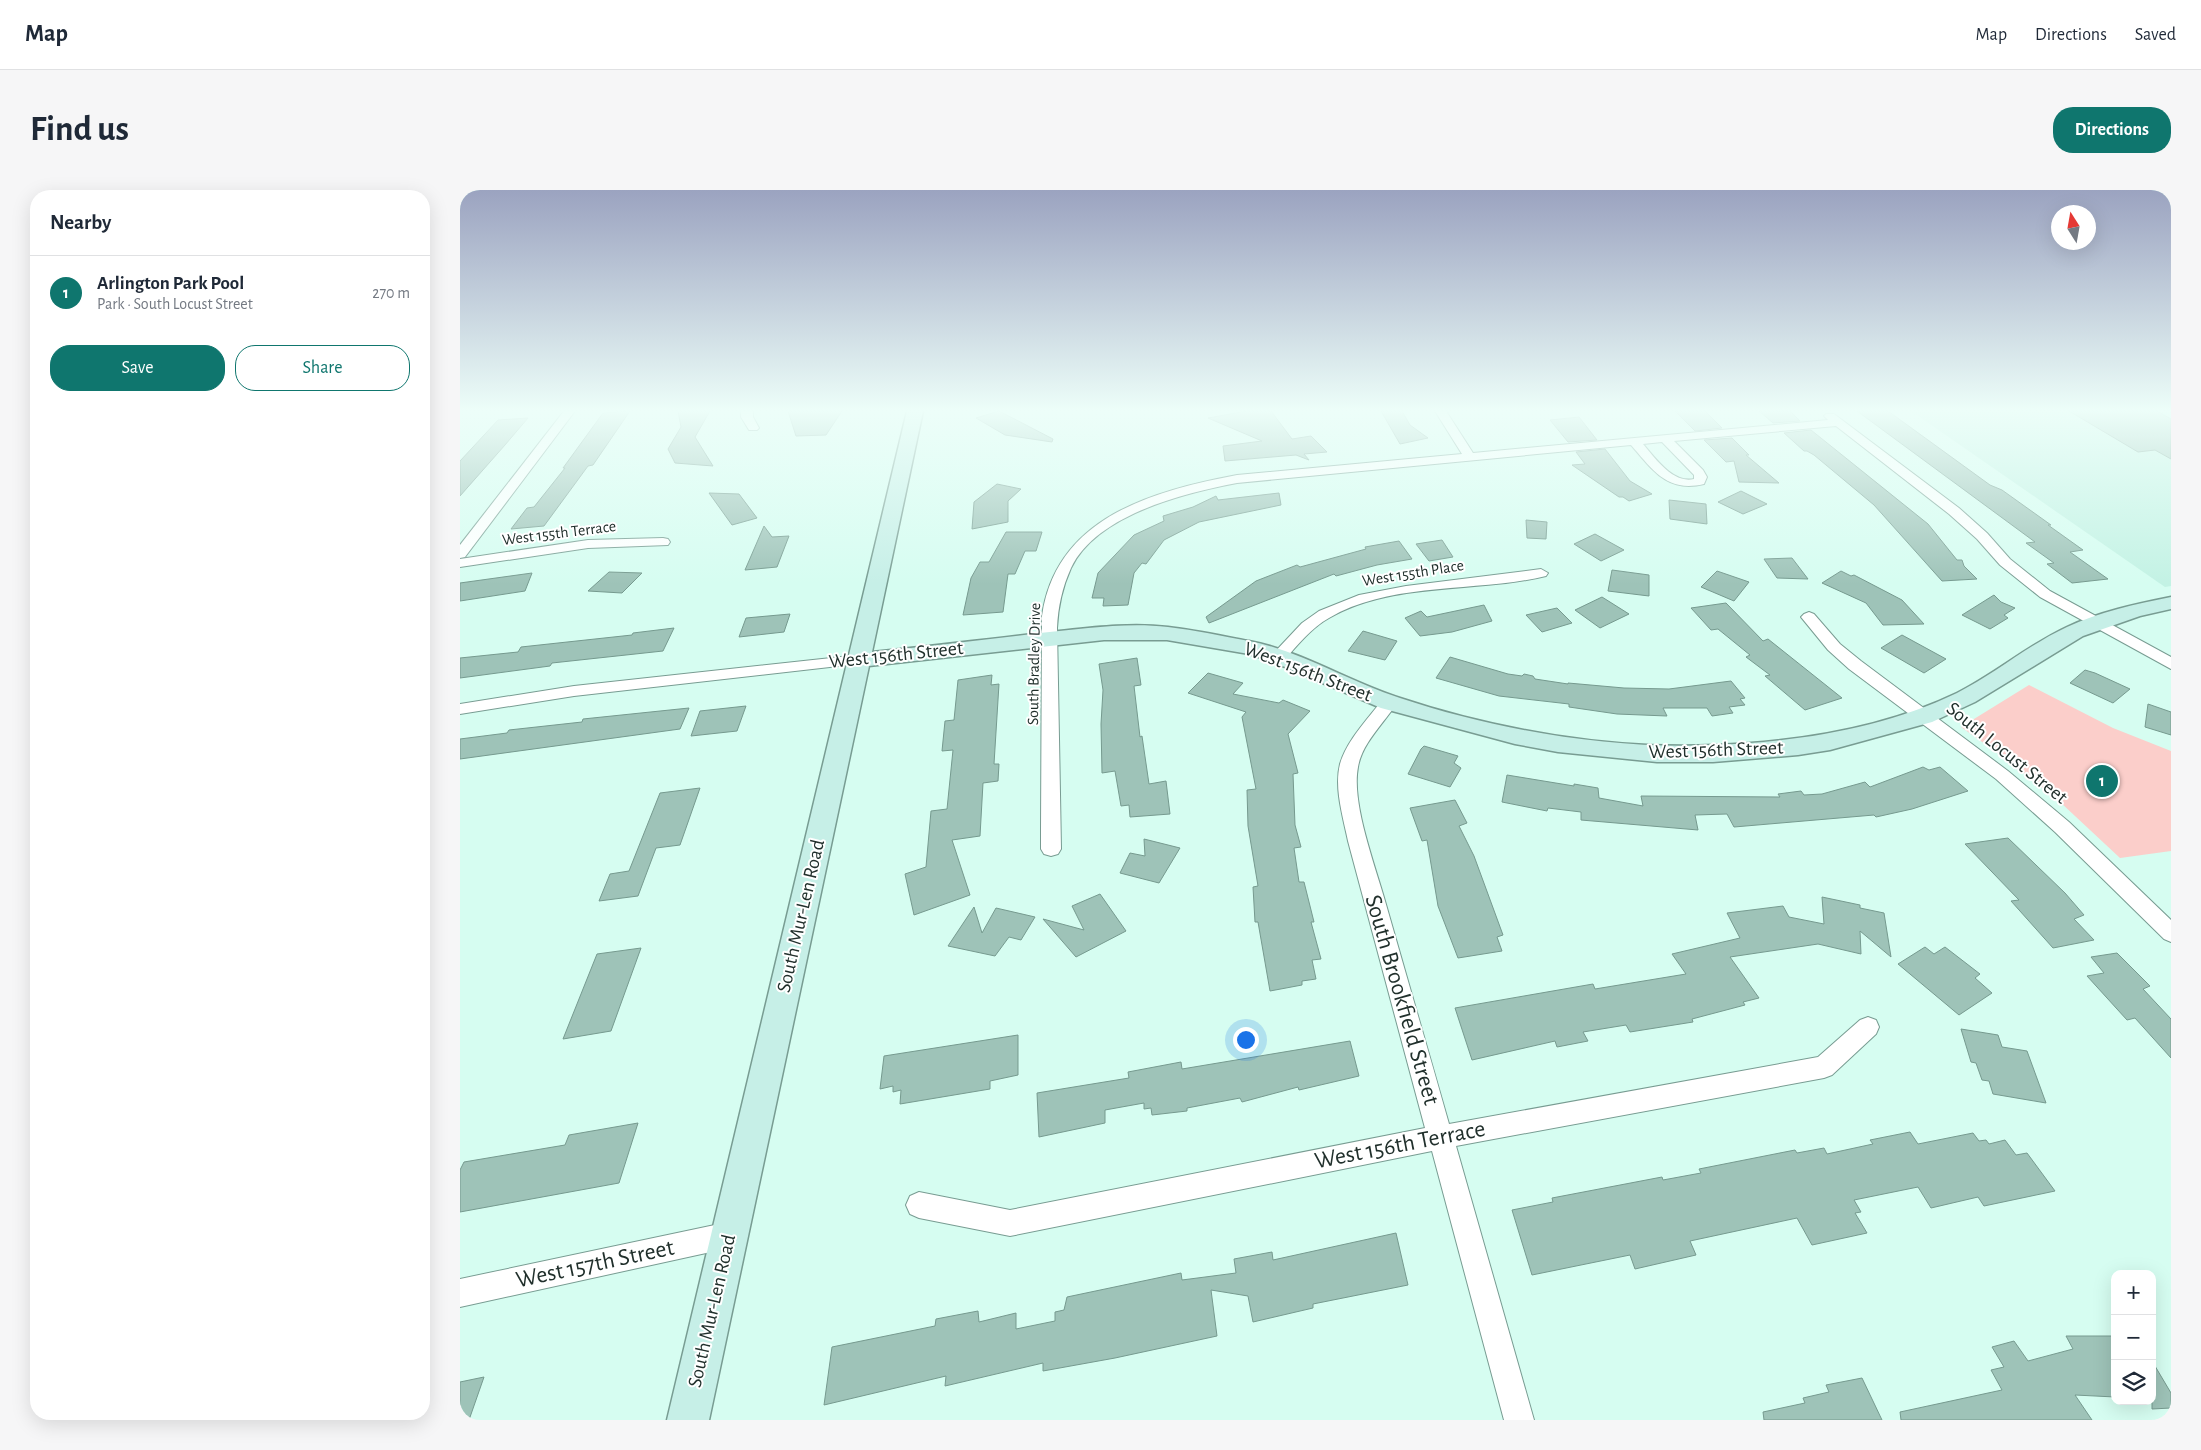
<!DOCTYPE html>
<meta charset="utf-8">
<style>
:root{--surface:#fff;--page:#f6f6f7;--text:#1f2937;--muted:#747a83;--line:#e0e1e3;--accent:#0f766e}
body{margin:0;font-family:"Alegreya Sans",sans-serif;background:var(--page);color:var(--text)}
.controls{position:absolute;right:15px;bottom:15px;display:grid;overflow:hidden;border-radius:10px;box-shadow:0 5px 20px #0002}
.controls button{width:45px;height:45px;display:grid;place-items:center;padding:0;border:0;border-bottom:1px solid var(--line);background:var(--surface);color:var(--text);font:25px sans-serif}
.compass{position:absolute;left:1591px;top:15px;width:45px;height:45px;border-radius:50%;background:var(--surface);box-shadow:0 5px 20px #0002;rotate:349deg}
.you{position:absolute;left:785px;top:849px;width:18px;height:18px;margin:-12px;border:4px solid #fff;border-radius:50%;background:#1a73e8;box-shadow:0 0 0 8px #1a73e833}
.badge{display:grid;place-items:center;width:32px;height:32px;border-radius:50%;background:var(--accent);color:#fff;font-size:16px;font-weight:700}
.pin{position:absolute;translate:-50% -50%;border:2px solid #fff;box-shadow:0 1px 5px #0006}
.list{margin:0;padding:0;list-style:none}
h2{display:flex;justify-content:space-between;align-items:center;height:65px;margin:0;padding:0 20px;font-size:21px}
h2 small{font-size:16px;font-weight:400;color:var(--muted)}
.list li{display:grid;grid-template-columns:32px 1fr auto;gap:15px;align-items:center;box-sizing:border-box;height:75px;padding:0 20px;border-top:1px solid var(--line)}
.list b{display:block;font-size:19px;white-space:nowrap}
.list p{margin:0;font-size:16px;white-space:nowrap;color:var(--muted)}
.list em{font-size:16px;font-style:normal;color:var(--muted)}
.actions{display:flex;gap:10px;padding:15px 20px}
.actions a{flex:1;padding:11px 0;border:1px solid var(--accent);border-radius:20px;text-align:center;font-size:18px;color:var(--accent)}
.actions .main{background:var(--accent);color:#fff}
.icon{flex:none;width:28px;height:28px;fill:none;stroke:currentColor;stroke-width:2;stroke-linecap:round;stroke-linejoin:round}
.map{position:relative;flex:none;width:1711px;height:1230px;overflow:hidden;border-radius:20px}
header{display:flex;align-items:center;gap:30px;box-sizing:border-box;height:70px;padding:0 25px;background:var(--surface);border-bottom:1px solid var(--line)}
header strong{font-size:24px}
nav{display:flex;gap:28px;margin-inline-start:auto;font-size:18px}
.intro{display:flex;align-items:center;justify-content:space-between;box-sizing:border-box;height:120px;padding:0 30px}
h1{margin:0;font-size:35px}
.button{padding:12px 22px;border-radius:20px;background:var(--accent);color:#fff;font-size:18px;font-weight:700}
main{display:flex;gap:30px;padding:0 30px}
aside{flex:1;background:var(--surface);border-radius:20px;box-shadow:0 5px 20px #0002}
.map>svg:first-child{display:block}
.built{fill:#c3f2e4}
.green{fill:#fbceca}
.building{fill:#9ec3b8;stroke:#769a8f}
.lines{fill:none;stroke-linecap:round;stroke-linejoin:round}
.street-casing{stroke:#789c92;stroke-width:2}
.secondary-casing{stroke:#789c92;stroke-width:3}
.street{fill:#fff;fill-rule:evenodd}
.secondary{fill:#c6efe7;fill-rule:evenodd}
.labels{text-anchor:middle;dominant-baseline:central;stroke-width:4;stroke-linejoin:round;paint-order:stroke}
.far-street-label{font-size:16px;fill:#21302c;stroke:#fff}
.street-label{font-size:20px;fill:#21302c;stroke:#fff}
.near-street-label{font-size:24px;fill:#21302c;stroke:#fff}
</style>
<header>
<strong>Map</strong>
<nav><a>Map</a><a>Directions</a><a>Saved</a></nav>
</header>
<div class="intro"><h1>Find us</h1><a class="button">Directions</a></div>
<main>
<aside>
<h2>Nearby<small></small></h2>
<ul class="list">
<li><span class="badge">1</span><div><b>Arlington Park Pool</b><p>Park · South Locust Street</p></div><em>270 m</em></li>
</ul>
<div class="actions"><a class="main">Save</a><a>Share</a></div>
</aside>
<div class="map">
<svg width="1711" height="1230" viewBox="0 0 1711 1230">
<rect width="100%" height="100%" fill="#d6fdf1"/>
<polygon class="built" points="1451,221 1711,221 1711,396 1705,397"/>
<polygon class="green" points="1569,495 1653,538 1711,561 1711,661 1660,668 1600,612 1546,569 1501,537"/>
<g class="building">
<polygon points="170,221 133,275 128,276 84,336 51,339 67,318 74,317 105,278 103,278 143,223"/>
<polygon points="218,221 250,221 235,247 253,276 215,273 208,259 221,237"/>
<polygon points="328,221 382,221 366,245 336,246"/>
<polygon points="539,221 593,249 592,252 545,245 516,228"/>
<polygon points="787,221 811,221 832,249 851,246 867,262 844,264 849,270 836,265 765,271 763,256 802,251 748,228"/>
<polygon points="921,221 942,221 950,235 968,248 940,254"/>
<polygon points="1215,221 1245,221 1262,238 1235,241"/>
<polygon points="1299,221 1330,221 1340,231 1313,233"/>
<polygon points="1397,221 1428,221 1530,295 1542,300 1591,335 1588,335 1623,360 1610,362 1648,389 1612,393 1587,374 1594,373 1566,353 1575,352"/>
<polygon points="1609,221 1697,221 1711,229 1711,269 1695,260 1678,262"/>
<polygon points="1119,227 1137,250 1108,252 1090,230"/>
<polygon points="68,228 45,255 0,306 0,271 38,230"/>
<polygon points="1351,240 1468,334 1497,370 1502,370 1504,376 1517,389 1482,391 1414,315 1354,265 1347,261 1344,261 1324,243"/>
<polygon points="1272,248 1289,265 1286,265 1319,293 1279,292 1274,271 1266,272 1244,250"/>
<polygon points="1145,259 1170,291 1192,304 1169,311 1163,307 1159,307 1112,275 1125,274 1116,262"/>
<polygon points="537,294 561,299 548,311 548,332 512,339 514,312"/>
<polygon points="1281,301 1307,314 1283,324 1258,312"/>
<polygon points="249,303 279,304 297,328 272,335"/>
<polygon points="819,303 821,315 739,332 704,350 686,374 682,373 674,383 668,415 643,416 644,408 632,408 638,383 674,345 704,331 703,326 733,317 756,306 758,310"/>
<polygon points="1209,310 1246,314 1247,334 1210,329"/>
<polygon points="1066,330 1087,332 1086,349 1067,348"/>
<polygon points="304,336 312,347 329,346 317,377 285,380"/>
<polygon points="546,342 582,342 576,361 565,361 555,384 548,384 543,422 503,425 511,388 520,372 529,372"/>
<polygon points="1135,344 1164,360 1141,371 1114,354"/>
<polygon points="982,350 993,367 969,371 956,354"/>
<polygon points="939,351 952,369 917,375 876,386 874,384 749,433 746,427 796,391 837,375 840,377 906,359 905,357"/>
<polygon points="1332,368 1348,389 1317,388 1304,369"/>
<polygon points="1152,380 1189,385 1189,406 1148,401"/>
<polygon points="1257,381 1289,392 1274,411 1241,397"/>
<polygon points="1381,381 1391,386 1394,385 1442,410 1464,434 1423,435 1406,413 1362,393"/>
<polygon points="149,382 182,383 162,403 128,401"/>
<polygon points="72,383 65,401 0,411 0,393"/>
<polygon points="1534,405 1541,412 1555,418 1544,425 1548,428 1530,439 1502,425"/>
<polygon points="1142,407 1169,424 1140,438 1115,420"/>
<polygon points="1266,413 1303,451 1308,449 1382,508 1345,520 1305,486 1310,485 1286,467 1290,465 1258,439 1251,440 1231,418"/>
<polygon points="1024,415 1032,431 992,442 960,446 945,428 961,421 967,427"/>
<polygon points="1097,418 1112,433 1082,442 1066,425"/>
<polygon points="330,424 324,442 279,447 286,428"/>
<polygon points="214,438 203,461 92,473 90,476 0,488 0,468 58,462 61,457 172,445 173,443"/>
<polygon points="903,441 937,451 925,470 888,461"/>
<polygon points="1442,445 1486,469 1464,483 1421,458"/>
<polygon points="990,467 1048,484 1062,486 1064,484 1073,486 1075,489 1108,494 1108,493 1164,498 1209,499 1271,491 1285,508 1280,509 1285,515 1269,517 1273,523 1252,526 1247,518 1203,518 1207,526 1157,524 1109,517 1109,514 1039,506 976,488"/>
<polygon points="677,468 681,495 674,496 680,547 682,546 689,594 706,591 710,624 670,627 669,615 661,616 655,581 642,583 641,534 643,500 639,474"/>
<polygon points="1625,480 1635,483 1670,499 1653,513 1610,493"/>
<polygon points="748,483 783,493 773,504 819,513 823,510 850,521 828,544 838,583 833,584 835,635 841,657 834,658 839,692 844,692 854,732 851,732 861,769 852,770 856,789 842,791 842,795 810,801 798,732 795,732 793,697 798,696 788,636 787,600 796,599 782,527 786,522 728,503"/>
<polygon points="532,485 531,495 539,494 534,574 539,574 538,591 523,593 520,646 492,650 510,705 454,725 445,684 466,677 471,621 487,619 493,560 482,561 485,531 494,530 498,490"/>
<polygon points="1688,514 1711,522 1711,545 1685,537"/>
<polygon points="286,516 277,541 231,546 240,521"/>
<polygon points="229,518 220,539 0,569 0,549 47,543 49,540 122,532 123,529"/>
<polygon points="964,556 998,566 994,573 1001,578 990,597 948,584 961,559"/>
<polygon points="1463,577 1469,580 1480,577 1508,601 1452,619 1416,627 1414,625 1274,637 1267,624 1235,625 1238,640 1121,630 1121,622 1088,618 1087,621 1042,612 1047,585 1114,596 1114,594 1138,598 1139,608 1183,616 1181,606 1320,607 1318,604 1341,601 1344,605 1362,604 1405,592 1410,597"/>
<polygon points="240,598 220,655 196,658 178,706 139,711 150,684 169,681 200,603"/>
<polygon points="995,610 1007,633 999,636 1014,666 1043,745 1037,747 1042,761 998,768 978,716 967,650 962,651 950,618"/>
<polygon points="1548,648 1605,703 1624,725 1614,729 1634,750 1593,758 1551,711 1559,710 1505,654"/>
<polygon points="684,649 720,658 699,693 660,683 670,663 685,666"/>
<polygon points="640,704 666,741 616,767 583,729 624,740 612,716"/>
<polygon points="1362,707 1400,715 1400,718 1424,723 1431,767 1400,741 1401,764 1358,754 1270,767 1299,808 1283,812 1285,815 1232,829 1233,832 1170,842 1166,835 1123,842 1128,851 1097,857 1095,851 1012,870 995,818 1133,794 1135,799 1226,784 1212,764 1280,748 1267,723 1323,716 1329,727 1364,734"/>
<polygon points="514,717 522,743 536,718 575,727 561,750 549,747 535,766 488,756"/>
<polygon points="1465,757 1474,764 1485,757 1520,784 1515,788 1532,803 1499,825 1438,774"/>
<polygon points="181,758 151,841 103,849 137,764"/>
<polygon points="1657,763 1690,796 1683,799 1711,829 1711,868 1675,828 1667,830 1627,786 1644,783 1631,767"/>
<polygon points="1501,839 1538,845 1542,857 1567,861 1586,913 1533,904 1529,891 1522,890 1516,873 1511,872"/>
<polygon points="558,845 558,885 530,891 530,899 440,914 441,900 433,902 433,896 420,899 424,866"/>
<polygon points="890,851 899,886 839,900 838,897 782,912 780,908 727,918 727,921 692,925 691,918 684,919 684,913 645,920 645,933 579,947 577,903 669,888 668,882 721,872 722,879"/>
<polygon points="178,933 159,993 0,1022 0,980 4,972 105,955 109,945"/>
<polygon points="1450,942 1458,954 1513,943 1519,951 1526,950 1529,954 1545,950 1556,965 1567,963 1595,1001 1524,1016 1518,1007 1471,1018 1458,997 1394,1010 1401,1022 1395,1023 1407,1043 1352,1055 1337,1028 1230,1051 1236,1065 1175,1079 1170,1065 1072,1085 1052,1020 1093,1012 1092,1008 1202,987 1203,990 1241,983 1239,979 1335,960 1337,963 1364,958 1367,964 1413,954 1410,950"/>
<polygon points="936,1043 948,1095 853,1114 853,1118 793,1132 788,1106 751,1100 757,1146 655,1168 583,1181 583,1173 485,1196 486,1186 364,1215 372,1157 475,1136 476,1129 518,1121 519,1132 556,1123 556,1139 595,1131 595,1122 604,1120 607,1107 721,1083 722,1090 776,1083 774,1069 812,1062 813,1070"/>
<polygon points="1606,1146 1655,1146 1655,1207 1615,1205 1632,1230 1441,1230 1440,1222 1542,1200 1531,1180 1544,1177 1532,1157 1554,1151 1568,1171 1613,1159"/>
<polygon points="1692,1171 1711,1203 1711,1218 1692,1219"/>
<polygon points="24,1187 9,1230 0,1230 0,1192"/>
<polygon points="1402,1188 1422,1230 1304,1230 1303,1222 1345,1213 1343,1208 1369,1202 1366,1195"/>
</g>
<g class="lines">
<g class="street-casing">
<g id="street">
<polygon points="104,221 115,221 5,367 0,368 0,355"/>
<polygon points="281,221 293,221 293,227 299,238 297,240 289,240 281,227"/>
<path d="M975,221H986L1013,263L1368,230L1364,226L1366,224H1374L1499,318L1527,343L1550,369L1590,401L1711,467V479L1580,407L1540,375L1517,349L1489,324L1376,236L1214,251L1243,280L1247,287L1244,294C1207,303 1193,280 1171,255L777,293C724,303 636,325 611,378C602,398 598,417 597,438L601,659L598,664L591,666L584,664L581,659V639L582,426C596,327 693,301 777,285L1002,264ZM1202,252L1234,285V289C1213,294 1195,268 1183,254Z"/>
<polygon points="203,348 208,349 210,352 208,355 128,358 0,377 0,369 128,350"/>
<path d="M1081,379L1088,383L1086,386C1017,403 932,391 869,428C851,438 838,455 825,469H813L811,466L842,433L859,421L899,405L946,396Z"/>
<polygon points="1349,422 1354,424 1380,454 1401,471 1548,581 1609,632 1711,730 1711,752 1704,749 1595,642 1536,589 1389,479 1368,460 1341,427 1344,424"/>
<polygon points="399,465 405,467 407,470 405,473 114,506 0,524 0,514 114,496"/>
<path d="M929,508L935,509L937,513C924,533 902,553 898,577C891,613 915,675 925,711C946,785 968,859 989,934L1358,867L1400,830L1408,827L1416,830L1419,837L1416,844L1372,885L1364,888L996,956L1074,1230H1044L972,961L550,1046L459,1028L450,1024L446,1015L450,1006L459,1002L550,1020L965,938L888,651C883,627 874,598 880,574C887,550 908,529 923,509Z"/>
<polygon points="269,1032 279,1035 282,1045 279,1055 269,1058 0,1117 0,1089"/>
</g>
</g>
<g class="secondary-casing">
<path id="secondary" d="M447,221H463L412,462C468,456 524,450 580,443C622,439 666,432 708,437C735,440 762,446 789,451C842,461 889,492 940,508C1036,540 1152,560 1254,555C1336,552 1422,539 1497,503C1535,484 1568,455 1607,437C1639,422 1676,414 1711,407V419L1680,426L1623,446L1515,512L1472,532L1370,560L1338,565L1253,572H1197L1098,562L1055,554L921,518L811,471L789,464L707,450H644L409,476L249,1230H207Z"/>
</g>
<use href="#street" class="street"/>
<use href="#secondary" class="secondary"/>
</g>
<linearGradient id="sky" x2="0" y2="1"><stop stop-color="#9ba3c0"/><stop offset="0.56" stop-color="#edfef9"/><stop offset="1" stop-color="#edfef9" stop-opacity="0"/></linearGradient>
<rect width="1711" height="394" fill="url(#sky)"/>
<g class="labels">
<g class="far-street-label">
<text transform="translate(99 343) rotate(-7)">West 155th Terrace</text>
<text transform="translate(953 383) rotate(-9)">West 155th Place</text>
<text transform="translate(574 474) rotate(-89)">South Bradley Drive</text>
</g>
<g class="street-label">
<text transform="translate(436 465) rotate(-6)">West 156th Street</text>
<text transform="translate(848 482) rotate(21)">West 156th Street</text>
<text transform="translate(1256 560) rotate(-2)">West 156th Street</text>
<text transform="translate(1547 563) rotate(39)">South Locust Street</text>
<text transform="translate(341 726) rotate(-77)">South Mur-Len Road</text>
<text transform="translate(252 1121) rotate(-77)">South Mur-Len Road</text>
</g>
<g class="near-street-label">
<text transform="translate(942 810) rotate(74)">South Brookfield Street</text>
<text transform="translate(940 955) rotate(-11)">West 156th Terrace</text>
<text transform="translate(135 1074) rotate(-12)">West 157th Street</text>
</g>
</g>
</svg>
<div class="controls">
<button>+</button>
<button>−</button>
<button><svg class="icon" aria-label="layers" viewBox="0 0 24 24"><path d="M12 4l9 5-9 5-9-5zM3 14l9 5 9-5"/></svg></button>
</div>
<svg class="compass" viewBox="-18 -18 36 36"><path d="M0-13l5 13h-10z" fill="#e53935"/><path d="M0 13l5-13h-10z" fill="#747a83"/></svg>
<div class="you"></div>
<div class="pin badge" style="left:1642px;top:591px">1</div>
</div>
</main>
